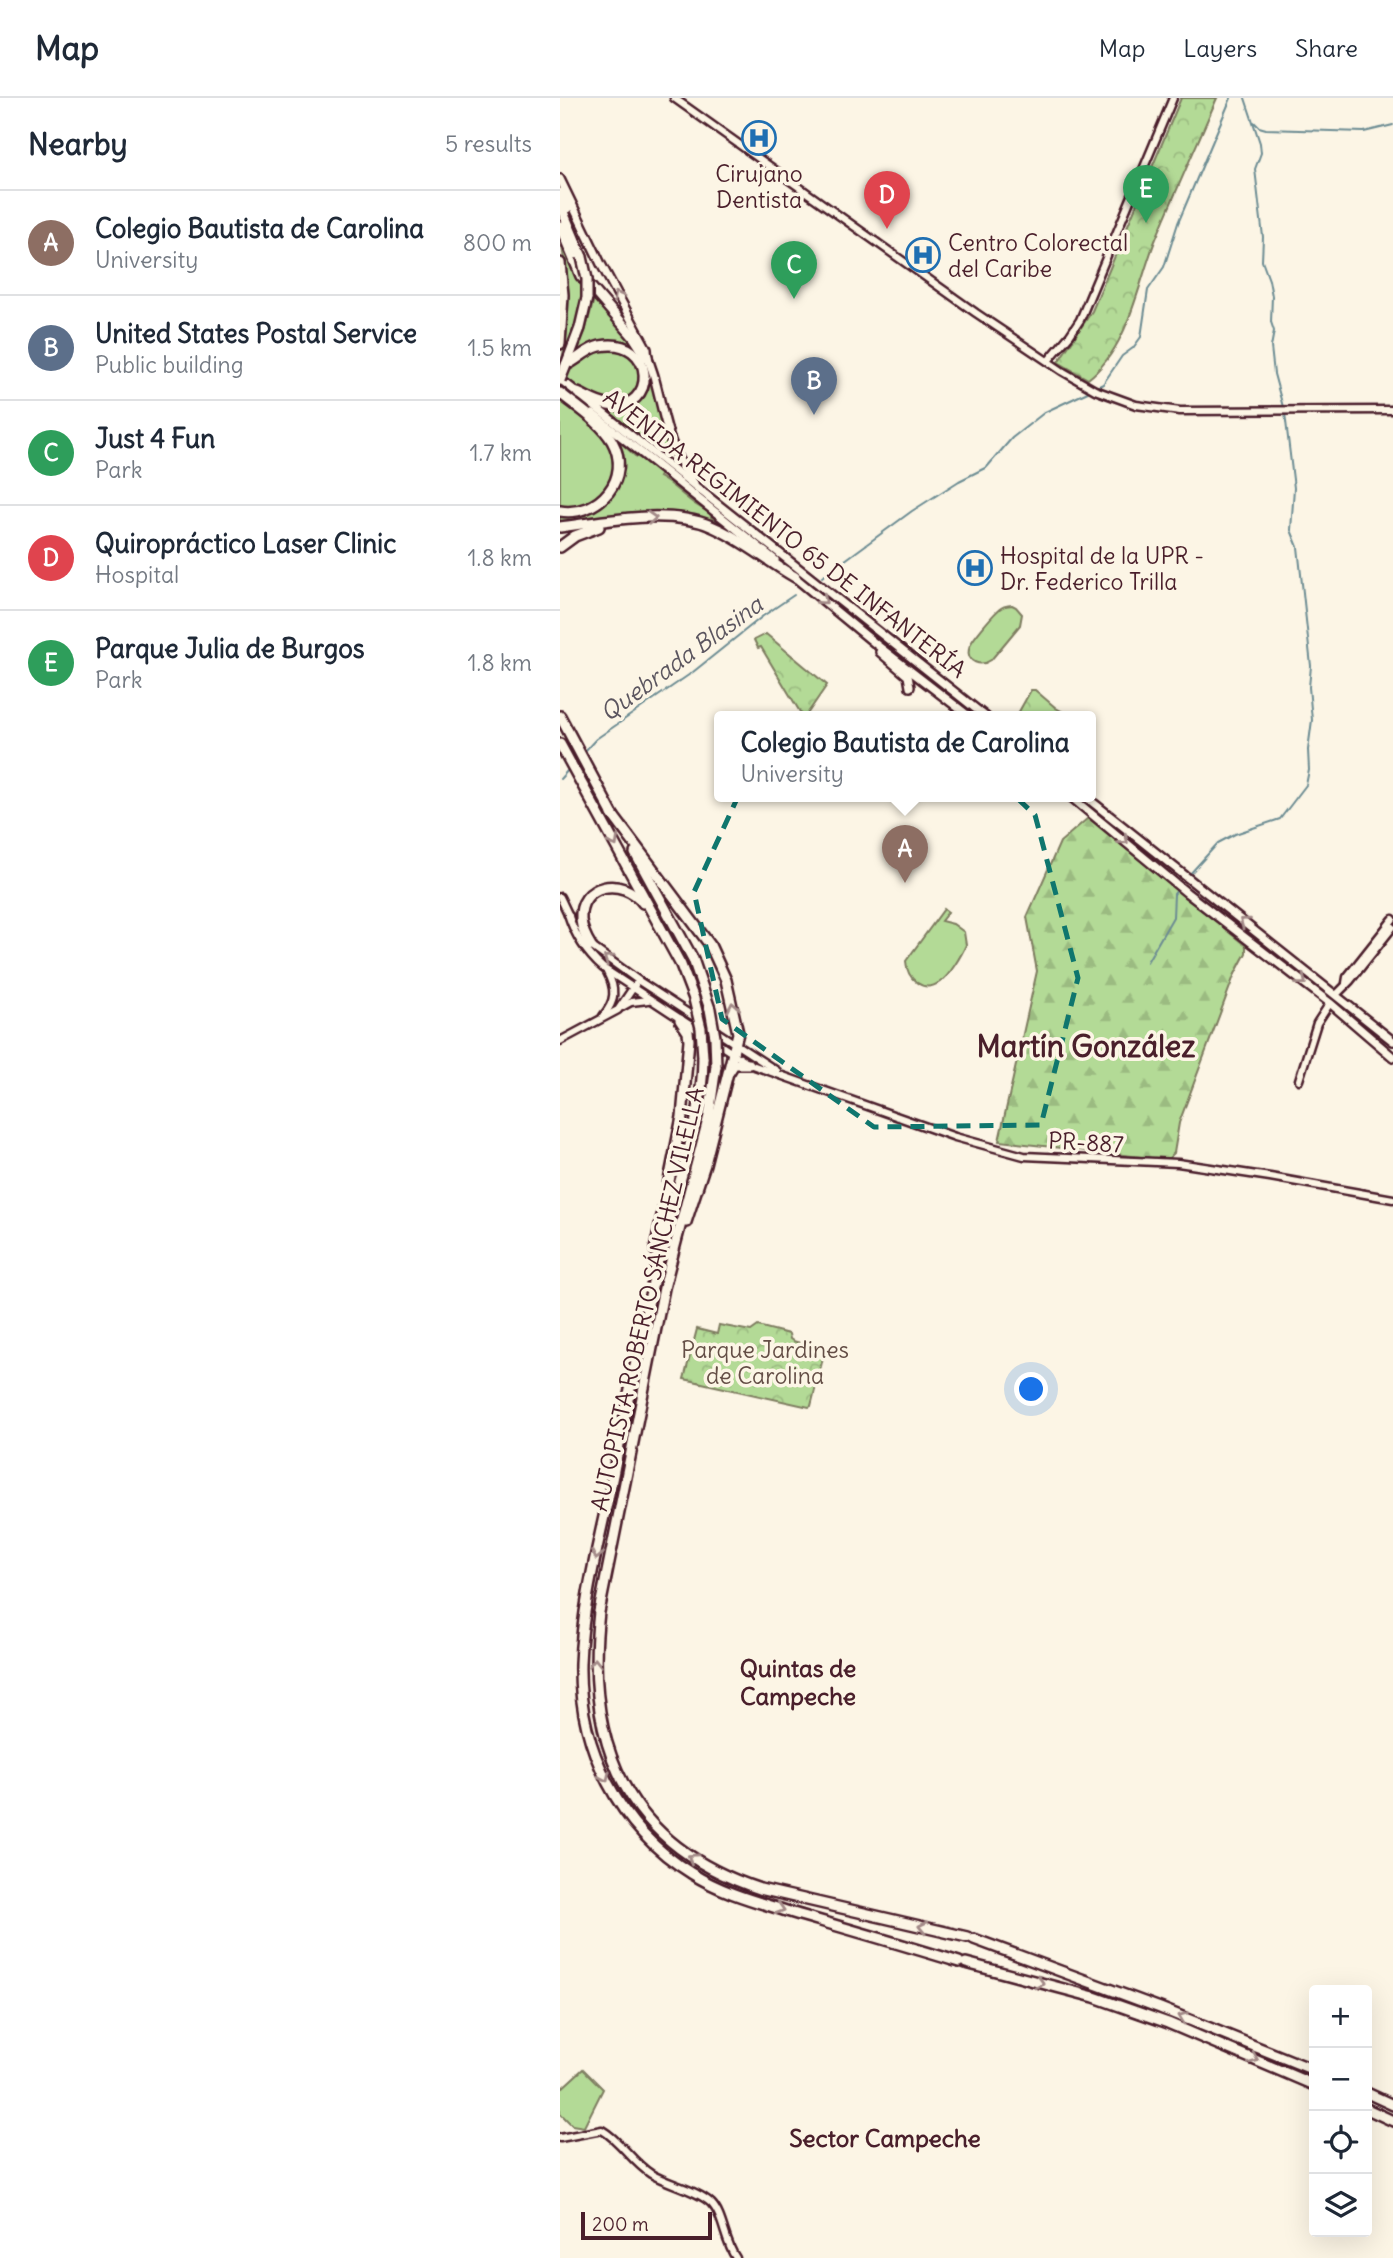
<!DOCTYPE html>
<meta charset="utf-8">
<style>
:root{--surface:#fff;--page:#f2f2f3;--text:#1f2937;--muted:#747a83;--line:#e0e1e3;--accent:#b45309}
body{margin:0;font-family:Delius,sans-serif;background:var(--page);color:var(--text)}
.controls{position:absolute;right:21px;bottom:21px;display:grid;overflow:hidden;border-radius:7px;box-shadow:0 7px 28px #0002}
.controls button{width:63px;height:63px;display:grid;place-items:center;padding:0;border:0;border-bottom:2px solid var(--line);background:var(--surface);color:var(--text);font:35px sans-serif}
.scale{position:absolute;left:21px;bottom:18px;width:131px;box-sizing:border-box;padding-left:7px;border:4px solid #4a1f2b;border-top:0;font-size:19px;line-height:24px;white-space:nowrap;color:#4a1f2b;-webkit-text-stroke:5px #fcf5e5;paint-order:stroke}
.you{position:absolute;left:472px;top:1292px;width:24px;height:24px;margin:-18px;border:5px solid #fff;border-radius:50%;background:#1a73e8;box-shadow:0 0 0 10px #1a73e833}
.badge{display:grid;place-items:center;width:46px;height:46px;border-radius:50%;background:var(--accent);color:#fff;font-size:23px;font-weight:700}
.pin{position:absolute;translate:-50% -58px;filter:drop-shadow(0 2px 4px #0008)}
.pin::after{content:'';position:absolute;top:37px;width:24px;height:21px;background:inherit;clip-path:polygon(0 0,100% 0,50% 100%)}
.popup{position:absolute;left:154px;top:613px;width:382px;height:91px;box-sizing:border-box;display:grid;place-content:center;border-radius:7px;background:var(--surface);filter:drop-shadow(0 2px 5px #0005);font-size:23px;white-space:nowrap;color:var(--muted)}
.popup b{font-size:26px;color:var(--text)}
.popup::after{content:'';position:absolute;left:50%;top:100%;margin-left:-14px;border:14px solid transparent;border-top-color:var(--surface)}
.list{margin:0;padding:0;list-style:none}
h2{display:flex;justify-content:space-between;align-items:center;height:91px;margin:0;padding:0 28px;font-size:30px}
h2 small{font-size:23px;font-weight:400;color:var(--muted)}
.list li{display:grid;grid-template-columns:46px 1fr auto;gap:21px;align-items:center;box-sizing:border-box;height:105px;padding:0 28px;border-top:2px solid var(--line)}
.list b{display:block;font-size:26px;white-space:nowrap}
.list p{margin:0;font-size:23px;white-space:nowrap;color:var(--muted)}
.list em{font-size:23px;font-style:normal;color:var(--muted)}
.icon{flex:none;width:38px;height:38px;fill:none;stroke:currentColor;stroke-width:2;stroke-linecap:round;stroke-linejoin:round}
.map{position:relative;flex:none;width:833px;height:2160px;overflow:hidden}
header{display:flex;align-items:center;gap:42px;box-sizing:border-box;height:98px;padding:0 35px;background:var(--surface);border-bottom:2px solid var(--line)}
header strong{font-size:33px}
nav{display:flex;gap:38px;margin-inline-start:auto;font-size:24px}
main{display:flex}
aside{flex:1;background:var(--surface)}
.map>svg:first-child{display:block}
.grass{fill:#b3da96;stroke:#7e7c60;stroke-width:2}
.forest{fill:url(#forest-firs);stroke:#7e7c60;stroke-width:2}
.park{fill:url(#park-crowns);stroke:#7e7c60;stroke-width:2}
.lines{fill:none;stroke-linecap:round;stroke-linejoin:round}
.stream{stroke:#6c8c93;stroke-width:2}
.minor-casing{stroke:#4a1f2b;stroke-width:11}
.major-casing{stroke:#4a1f2b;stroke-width:12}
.highway-casing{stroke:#4a1f2b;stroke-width:14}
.minor{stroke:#fcf5e5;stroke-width:6}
.major{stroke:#fcf5e5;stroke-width:7}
.highway{stroke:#fcf5e5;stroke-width:9}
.highway-bridge-casing{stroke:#4a1f2b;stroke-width:14;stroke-linecap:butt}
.highway-bridge{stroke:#fcf5e5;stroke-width:9}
.oneway{stroke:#a38a88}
.marked{fill:none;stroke:#0f766e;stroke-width:5;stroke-dasharray:14 9;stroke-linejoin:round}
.labels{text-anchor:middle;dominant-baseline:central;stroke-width:7;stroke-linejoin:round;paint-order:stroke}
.poi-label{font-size:23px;fill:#4a1f2b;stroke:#fcf5e5;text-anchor:start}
.street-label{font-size:23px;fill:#4a1f2b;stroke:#fcf5e5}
.park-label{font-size:23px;fill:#644e46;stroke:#fcf5e5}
.water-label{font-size:24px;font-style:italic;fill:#5b555f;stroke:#fcf5e5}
.neighbourhood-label{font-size:24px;font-weight:bold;fill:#4a1f2b;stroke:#fcf5e5}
.district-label{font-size:30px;font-weight:bold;fill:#4a1f2b;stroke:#fcf5e5}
</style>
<header>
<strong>Map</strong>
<nav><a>Map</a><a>Layers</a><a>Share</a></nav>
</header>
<main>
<aside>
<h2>Nearby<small>5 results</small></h2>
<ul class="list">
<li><span class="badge" style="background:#8d6e63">A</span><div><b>Colegio Bautista de Carolina</b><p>University</p></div><em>800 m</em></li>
<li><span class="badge" style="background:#5c6f8a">B</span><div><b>United States Postal Service</b><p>Public building</p></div><em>1.5 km</em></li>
<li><span class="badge" style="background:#2e9e5b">C</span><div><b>Just 4 Fun</b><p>Park</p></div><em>1.7 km</em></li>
<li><span class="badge" style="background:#e0444e">D</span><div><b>Quiropráctico Laser Clinic</b><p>Hospital</p></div><em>1.8 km</em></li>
<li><span class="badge" style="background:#2e9e5b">E</span><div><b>Parque Julia de Burgos</b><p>Park</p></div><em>1.8 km</em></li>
</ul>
</aside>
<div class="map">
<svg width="833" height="2160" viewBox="0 0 833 2160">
<defs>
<pattern id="forest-firs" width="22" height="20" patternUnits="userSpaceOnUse" patternTransform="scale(1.75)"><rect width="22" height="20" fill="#b3da96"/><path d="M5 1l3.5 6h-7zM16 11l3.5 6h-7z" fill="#9bbb81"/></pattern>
<pattern id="park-crowns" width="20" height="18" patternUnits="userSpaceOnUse" patternTransform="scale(1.75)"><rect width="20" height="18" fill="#b3da96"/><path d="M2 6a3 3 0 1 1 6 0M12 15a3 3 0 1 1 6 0" fill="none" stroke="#9bbb81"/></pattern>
</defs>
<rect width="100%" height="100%" fill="#fcf5e5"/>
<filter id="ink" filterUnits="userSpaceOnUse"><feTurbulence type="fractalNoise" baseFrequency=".0143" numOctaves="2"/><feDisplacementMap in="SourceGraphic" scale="14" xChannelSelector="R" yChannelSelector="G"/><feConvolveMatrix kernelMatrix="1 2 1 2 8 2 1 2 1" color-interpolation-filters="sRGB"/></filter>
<g filter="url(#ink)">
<g class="grass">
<polygon points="0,134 12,170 24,190 22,212 4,264 2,262 7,234 9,196"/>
<path d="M34,201L73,241L87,264L109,353L103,361L42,311L44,308L57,309L86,290C101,243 42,231 14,256L25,234Z"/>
<path d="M40,251C64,251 67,253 81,272C81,277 81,284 79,289C77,294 71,298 66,300C45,312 22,293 5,280L16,263Z"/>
<path d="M0,300C16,313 43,326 52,347C53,351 53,355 53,358C57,391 32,414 0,408Z"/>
<path d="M56,340L75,358L93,366L102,374L99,379C117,388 130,407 150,414L151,419L164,429L144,422L0,426V415L46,402L60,350Z"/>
<path d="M452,507L456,509L462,516L460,527L431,562C421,569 406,565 409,550C410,543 435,514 441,510C445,507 447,508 452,507Z"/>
<path d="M384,811L388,814L381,823L393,826L404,834L406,847C402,856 389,879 380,884C363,896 347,881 346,863Z"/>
<polygon points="23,1971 43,1991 24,2029 12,2027 0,2015 0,1992"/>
</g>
<polygon class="forest" points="528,720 686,848 686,855 674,878 619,1025 614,1055 609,1060 590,1060 439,1043 477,873 467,819 500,744"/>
<g class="park">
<path d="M621,0H657C636,48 615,95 595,143C577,189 569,249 528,281L498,264L532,213Z"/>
<polygon points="206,536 267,587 245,619 243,619 201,549 198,550 194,542"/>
<polygon points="471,592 475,592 496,610 512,619 456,619"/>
<polygon points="159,1227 191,1233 198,1228 229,1236 230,1241 233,1243 265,1252 251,1308 249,1309 124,1281 137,1231 157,1236"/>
</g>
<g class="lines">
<g class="stream">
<polyline points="685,0 700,45 701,55 695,71 703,139 702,163 709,182 712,198 711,224 714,233 711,249 714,276 723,309"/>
<polyline points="694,24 699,29 706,31 804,34 833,27"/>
<polyline points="537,289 543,286 562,258 573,250 581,239 588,192 604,169 618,125 671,0"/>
<polyline points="262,479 352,413 399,383 427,369 452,340 485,314 532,292"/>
<polyline points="24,654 36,641 133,574 203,518 234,497"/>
<polyline points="0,681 9,671"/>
<polyline points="629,777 658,745 675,736 720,721 746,687 749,672 748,652 752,622 749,589 751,568 738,449 731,432 734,390 725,315"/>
<polyline points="587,864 613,819 614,796 619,790"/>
</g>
<g class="minor-casing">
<g id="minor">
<polyline points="114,0 416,215 502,273 535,292 576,307 620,313 833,312"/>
<polyline points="488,263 510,237 520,222 613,0"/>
<polyline points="0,799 9,818"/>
<path d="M8,816C15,838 26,855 43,870L189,966L395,1039L464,1058L618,1065L710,1079L833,1101"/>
<polyline points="28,846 79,883 217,973"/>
<polyline points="786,885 787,879 833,821"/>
<polyline points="776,897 790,883 833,829"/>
<polyline points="62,909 71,904 88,902"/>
<path d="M43,918C56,903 56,891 47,874"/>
<polyline points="0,943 58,912 75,887"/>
<polyline points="739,982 757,925 770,905"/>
<path d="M0,2040L42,2032C61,2043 72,2064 91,2076C108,2086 137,2092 151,2105C164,2118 164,2144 176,2160"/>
</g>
</g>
<g class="major-casing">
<g id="major">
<path d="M0,81L41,166L87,251C87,262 93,272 95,282C106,324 107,348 134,385"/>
<polyline points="0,281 426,619"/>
<polyline points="33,316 215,462"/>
<polyline points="232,477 317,547 410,619"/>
<polyline points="320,554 348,578 350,589"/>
<polyline points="511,699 627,795 770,905 833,959"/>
<polyline points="526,699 833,943"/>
</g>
</g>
<g class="highway-casing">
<g id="highway">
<polyline points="0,95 7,110"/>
<polyline points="0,107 22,159"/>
<polyline points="0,128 21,178 74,239 87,259"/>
<polyline points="0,165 3,197 0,246"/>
<path d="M6,267C18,262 26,251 40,248C97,237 98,315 48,307C37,306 27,299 18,295"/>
<polyline points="6,267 20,230 27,200"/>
<path d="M0,295C17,309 41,324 52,343C73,380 39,419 0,413"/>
<path d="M0,429C46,423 108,410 151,428C182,441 207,463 235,479"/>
<polyline points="0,449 15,438 39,429"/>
<polyline points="0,618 54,719"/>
<polyline points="0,646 121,867 134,901"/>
<polyline points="52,716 150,847 166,882 178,935 145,1066 126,1124"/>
<polyline points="75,755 133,861 150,911"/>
<path d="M31,848C26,840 22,832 21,822C18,785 63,778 83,805"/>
<path d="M143,959C143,1019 121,1077 105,1134C85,1212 70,1292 54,1372C42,1432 22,1504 20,1565C18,1649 59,1731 131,1775C162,1795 198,1804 233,1815C288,1831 344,1847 399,1864"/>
<path d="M156,968L149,1018L104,1190L39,1514C24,1647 66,1747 200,1791L407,1839"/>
<polyline points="169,974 174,966 189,966"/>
<polyline points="95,1152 122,1019 129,942 128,934 120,922"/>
<polyline points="414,1841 600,1910 754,1972"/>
<polyline points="406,1865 534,1899 608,1925 754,1987"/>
<polyline points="807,1995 833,2007"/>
<polyline points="807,2011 833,2023"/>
</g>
</g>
<use href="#minor" class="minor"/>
<use href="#major" class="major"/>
<use href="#highway" class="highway"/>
<g class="highway-bridge-casing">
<g id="highway-bridge">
<polyline points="22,159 27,181 27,200"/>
<polyline points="0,282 6,267"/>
<polyline points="134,901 141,930 143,959"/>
<polyline points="150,911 155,939 156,968"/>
</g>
</g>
<use href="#highway-bridge" class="highway-bridge"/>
</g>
<defs><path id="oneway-chevron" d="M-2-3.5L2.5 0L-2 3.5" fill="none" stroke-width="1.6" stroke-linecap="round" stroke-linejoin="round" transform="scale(1.75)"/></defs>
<g class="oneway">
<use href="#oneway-chevron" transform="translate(58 198) rotate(-119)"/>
<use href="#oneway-chevron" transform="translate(92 420) rotate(-3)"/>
<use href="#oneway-chevron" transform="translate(263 502) rotate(40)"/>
<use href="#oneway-chevron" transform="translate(564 742) rotate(40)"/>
<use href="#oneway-chevron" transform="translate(54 744) rotate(61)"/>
<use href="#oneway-chevron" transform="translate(684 824) rotate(-143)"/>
<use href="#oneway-chevron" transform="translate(48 861) rotate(-144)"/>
<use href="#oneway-chevron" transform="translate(742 883) rotate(38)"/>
<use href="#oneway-chevron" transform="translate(173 909) rotate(-101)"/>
<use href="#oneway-chevron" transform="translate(37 1457) rotate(101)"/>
<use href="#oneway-chevron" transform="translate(35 1565) rotate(-90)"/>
<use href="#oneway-chevron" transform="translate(45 1679) rotate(65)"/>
<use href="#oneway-chevron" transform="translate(132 1760) rotate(-146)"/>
<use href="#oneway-chevron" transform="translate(220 1811) rotate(17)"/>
<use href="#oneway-chevron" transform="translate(363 1829) rotate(-167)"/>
<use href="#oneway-chevron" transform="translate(480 1885) rotate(15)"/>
<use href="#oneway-chevron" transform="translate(623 1919) rotate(-159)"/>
<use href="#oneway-chevron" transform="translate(694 1961) rotate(23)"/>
</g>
</g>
<path class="marked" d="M391,638L475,717L518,880L481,1027L314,1029L162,921L134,794L199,653Z"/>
<defs>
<g id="hospital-ring" transform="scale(1.75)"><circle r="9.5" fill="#fcf5e5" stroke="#1f6fb2" stroke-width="1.5"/><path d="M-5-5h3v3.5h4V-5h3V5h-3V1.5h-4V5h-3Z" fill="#1f6fb2"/></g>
</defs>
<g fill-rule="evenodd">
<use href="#hospital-ring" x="199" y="40"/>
<use href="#hospital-ring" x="363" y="157"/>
<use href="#hospital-ring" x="415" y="470"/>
</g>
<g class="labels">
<g class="poi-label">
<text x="199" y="75" text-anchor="middle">Cirujano<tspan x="199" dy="26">Dentista</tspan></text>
<text x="388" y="144">Centro Colorectal<tspan x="388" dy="26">del Caribe</tspan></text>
<text x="440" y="457">Hospital de la UPR -<tspan x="440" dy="26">Dr. Federico Trilla</tspan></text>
</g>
<g class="street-label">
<text transform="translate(225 435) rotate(38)">AVENIDA REGIMIENTO 65 DE INFANTERÍA</text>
<text transform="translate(526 1044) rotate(3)">PR-887</text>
<text transform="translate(87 1201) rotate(-77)">AUTOPISTA ROBERTO SÁNCHEZ VILELLA</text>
</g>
<g class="park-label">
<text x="205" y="1251">Parque Jardines<tspan x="205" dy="26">de Carolina</tspan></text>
</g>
<g class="water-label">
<text transform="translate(121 560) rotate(-36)">Quebrada Blasina</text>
</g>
<g class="neighbourhood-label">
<text x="238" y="1570">Quintas de<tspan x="238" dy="28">Campeche</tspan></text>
<text x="325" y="2040">Sector Campeche</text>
</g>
<g class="district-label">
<text x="526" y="948">Martín González</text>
</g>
</g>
</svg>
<div class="controls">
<button>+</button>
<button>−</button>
<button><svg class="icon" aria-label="locate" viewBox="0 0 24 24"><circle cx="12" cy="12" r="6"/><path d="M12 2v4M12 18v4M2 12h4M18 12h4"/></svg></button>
<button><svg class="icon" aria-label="layers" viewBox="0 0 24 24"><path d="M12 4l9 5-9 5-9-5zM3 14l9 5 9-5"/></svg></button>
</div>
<div class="scale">200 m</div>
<div class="you"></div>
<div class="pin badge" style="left:345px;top:785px;background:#8d6e63">A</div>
<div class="popup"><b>Colegio Bautista de Carolina</b>University</div>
<div class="pin badge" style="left:254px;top:317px;background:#5c6f8a">B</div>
<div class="pin badge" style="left:234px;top:201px;background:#2e9e5b">C</div>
<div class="pin badge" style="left:327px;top:131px;background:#e0444e">D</div>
<div class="pin badge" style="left:586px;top:125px;background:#2e9e5b">E</div>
</div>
</main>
